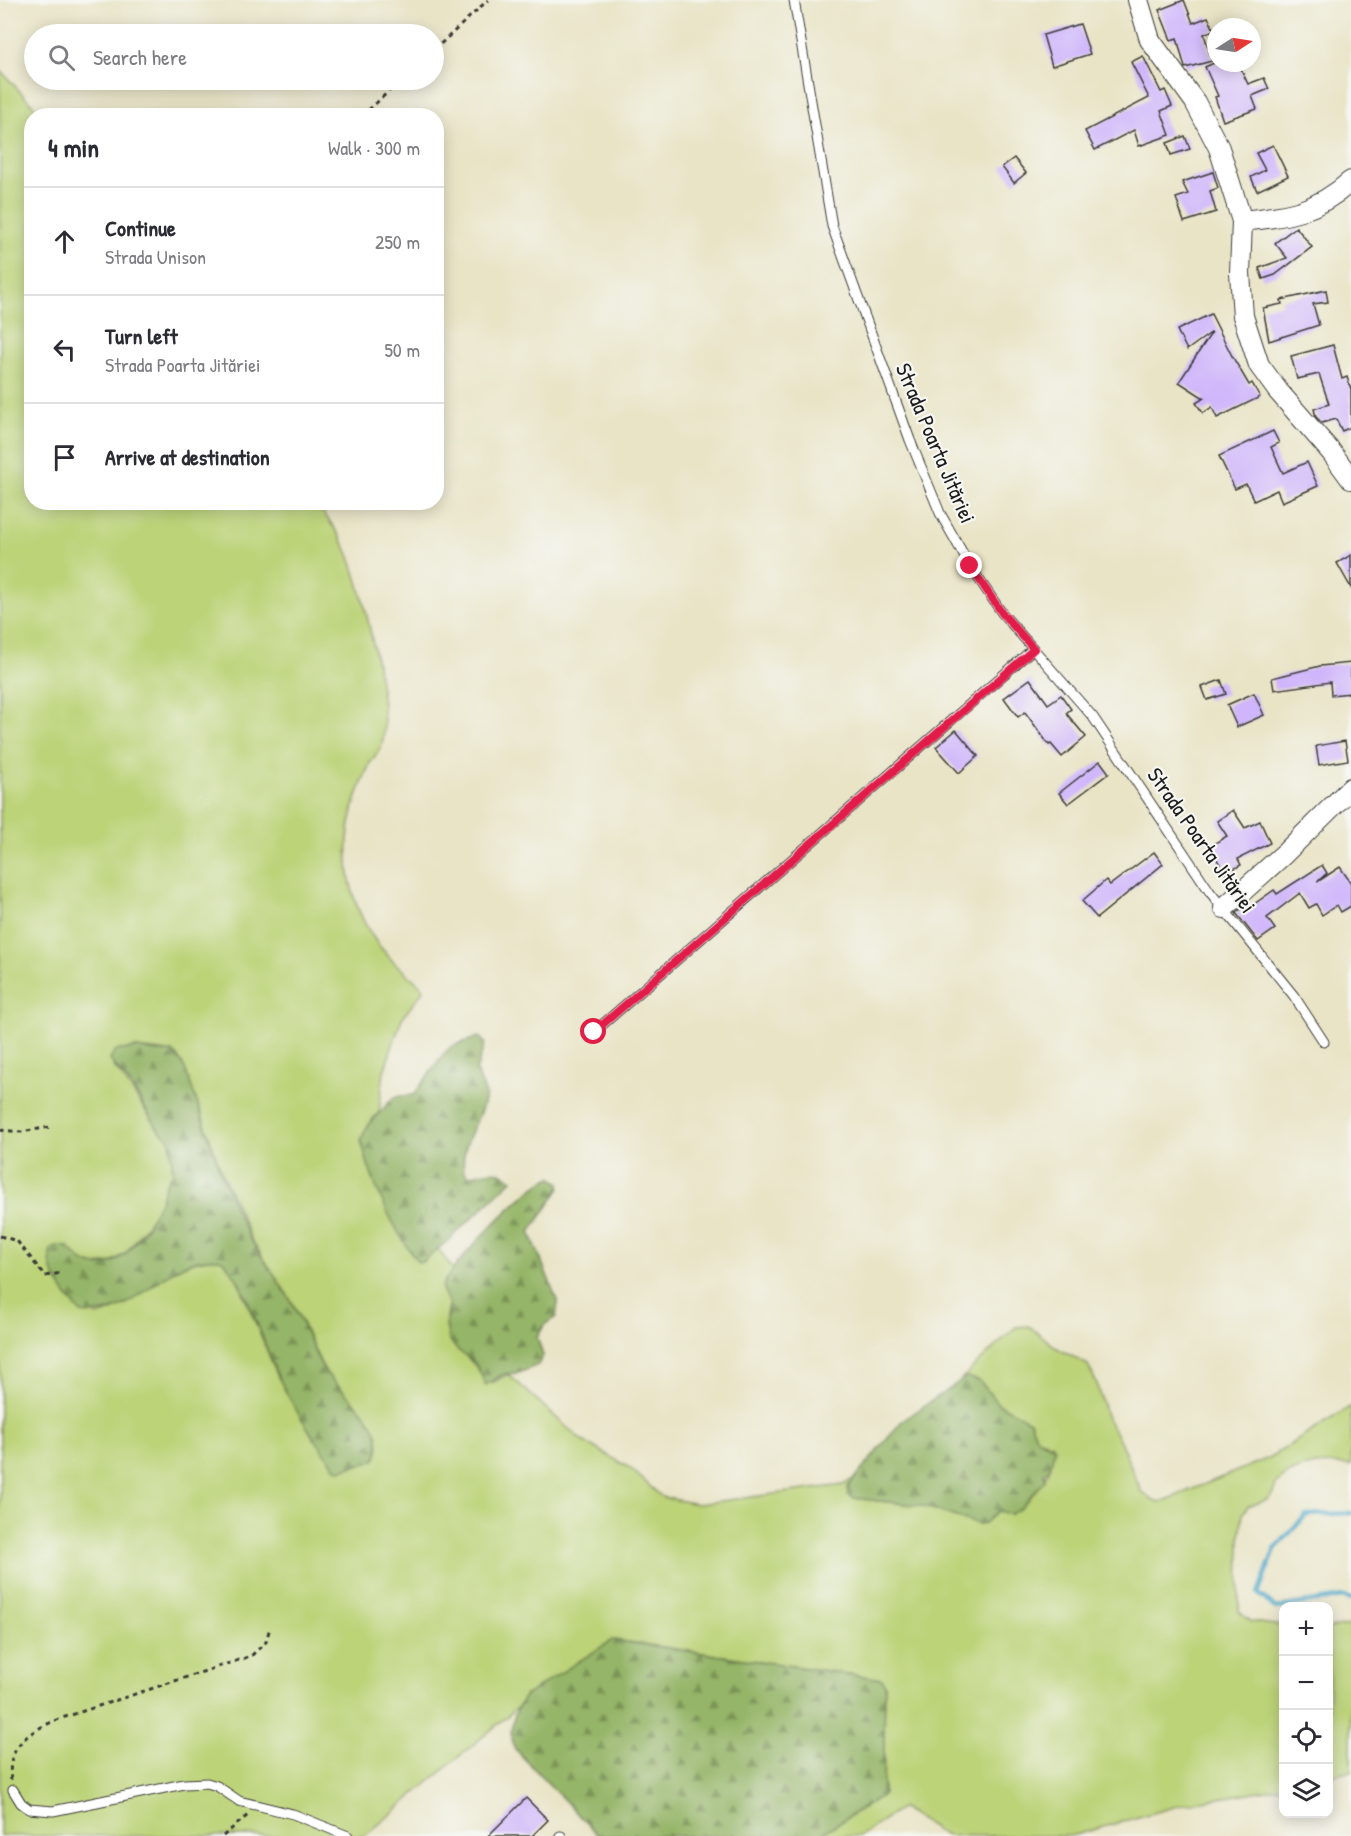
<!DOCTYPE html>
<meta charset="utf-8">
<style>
:root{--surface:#fff;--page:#f2f2f3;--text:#2b2b33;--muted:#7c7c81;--line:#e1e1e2}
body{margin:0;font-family:"Patrick Hand",sans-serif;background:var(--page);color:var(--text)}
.controls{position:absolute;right:18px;bottom:18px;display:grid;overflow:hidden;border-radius:12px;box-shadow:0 3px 15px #0003}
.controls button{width:54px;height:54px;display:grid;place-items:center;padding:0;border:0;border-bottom:2px solid var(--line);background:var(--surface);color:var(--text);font:30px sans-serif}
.compass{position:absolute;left:1207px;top:18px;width:54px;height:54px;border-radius:50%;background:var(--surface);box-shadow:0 3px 15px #0003;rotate:78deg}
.stop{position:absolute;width:18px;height:18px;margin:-14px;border:4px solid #e11d48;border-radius:50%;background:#fff}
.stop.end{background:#e11d48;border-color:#fff;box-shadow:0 2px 6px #0008}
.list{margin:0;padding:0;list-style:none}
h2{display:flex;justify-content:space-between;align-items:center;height:78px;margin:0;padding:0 24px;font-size:26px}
h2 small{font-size:20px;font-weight:400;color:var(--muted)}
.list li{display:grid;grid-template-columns:39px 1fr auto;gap:18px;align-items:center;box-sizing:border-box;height:108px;padding:0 24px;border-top:2px solid var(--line)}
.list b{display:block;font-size:22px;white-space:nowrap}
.list p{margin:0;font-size:20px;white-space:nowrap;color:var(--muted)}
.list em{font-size:20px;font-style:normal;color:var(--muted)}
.icon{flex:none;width:33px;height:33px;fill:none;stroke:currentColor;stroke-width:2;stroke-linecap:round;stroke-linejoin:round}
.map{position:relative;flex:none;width:1351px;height:1836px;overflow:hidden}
.search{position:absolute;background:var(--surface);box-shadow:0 3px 15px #0003;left:24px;top:24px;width:420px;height:66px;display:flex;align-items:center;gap:15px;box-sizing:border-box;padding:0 21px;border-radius:33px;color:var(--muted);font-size:22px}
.panel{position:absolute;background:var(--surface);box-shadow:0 3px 15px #0003;left:24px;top:108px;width:420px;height:402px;border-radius:24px}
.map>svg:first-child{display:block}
.green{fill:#bcd378;stroke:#6c784a;stroke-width:1.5;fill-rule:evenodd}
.forest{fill:url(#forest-firs);stroke:#586842;stroke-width:1.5}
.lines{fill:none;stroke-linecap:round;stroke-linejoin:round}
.stream{stroke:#48a6c7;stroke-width:4.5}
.building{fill:#cfb5fb}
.service-casing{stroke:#3b3a36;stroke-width:11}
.minor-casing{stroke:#3b3a36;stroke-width:22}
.path{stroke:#3b3a36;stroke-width:3;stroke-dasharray:4.5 4.5;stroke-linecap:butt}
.service{stroke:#fff;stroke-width:9}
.minor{stroke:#fff;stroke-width:20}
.route{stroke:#e11d48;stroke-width:8}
.labels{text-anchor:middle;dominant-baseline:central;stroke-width:4.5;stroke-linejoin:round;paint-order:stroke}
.street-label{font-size:22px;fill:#1c1c1c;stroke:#f6f6f2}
</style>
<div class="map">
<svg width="1351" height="1836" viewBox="0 0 1351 1836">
<defs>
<pattern id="forest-firs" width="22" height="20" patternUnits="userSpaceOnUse" patternTransform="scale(1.5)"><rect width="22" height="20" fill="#95b568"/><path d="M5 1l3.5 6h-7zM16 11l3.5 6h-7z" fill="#799255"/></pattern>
</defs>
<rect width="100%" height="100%" fill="#f6f6f2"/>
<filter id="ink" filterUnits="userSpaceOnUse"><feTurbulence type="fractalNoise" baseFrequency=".0167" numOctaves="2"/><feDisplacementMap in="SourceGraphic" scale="12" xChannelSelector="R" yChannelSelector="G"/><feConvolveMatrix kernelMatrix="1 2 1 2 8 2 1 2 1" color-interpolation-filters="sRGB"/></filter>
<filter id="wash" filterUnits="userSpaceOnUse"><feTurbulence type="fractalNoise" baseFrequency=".008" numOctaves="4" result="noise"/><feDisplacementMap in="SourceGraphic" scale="24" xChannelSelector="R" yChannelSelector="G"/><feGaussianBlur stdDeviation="1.35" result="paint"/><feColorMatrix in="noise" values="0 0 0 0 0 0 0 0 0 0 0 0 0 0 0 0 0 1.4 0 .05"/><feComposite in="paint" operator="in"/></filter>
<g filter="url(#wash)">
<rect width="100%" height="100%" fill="#e9e4c6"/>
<g class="green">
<path d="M0,70L42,115L32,116V502L315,503C327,517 338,531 346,548C362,580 391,711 382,744C380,751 374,757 370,763C366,773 362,783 358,793C338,850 346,909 387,955C397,966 410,976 421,986L423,991L402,1018L384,1071L379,1112L368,1125L361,1140L417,1261L422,1262L438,1249L453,1269L442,1289L449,1303L446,1325L449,1339L492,1383L508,1374L581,1440L630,1468L662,1497L698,1504L843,1485L858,1476L847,1488L853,1498L923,1506L978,1524L985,1523L998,1511L1011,1514C1033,1497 1056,1473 1053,1444L1037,1439L1030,1421L997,1403L980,1381L966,1377L961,1379L1016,1327L1029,1326L1057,1348L1088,1365L1098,1386L1106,1416L1120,1441L1142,1493L1159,1503L1271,1457L1351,1406V1465C1323,1463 1298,1463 1276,1483C1274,1500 1263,1502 1248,1506L1243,1513L1240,1537L1239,1612L1252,1622L1283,1626V1787L1185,1804L1071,1836H946L902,1808L860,1836H818L883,1795L885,1685L882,1679L615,1640L526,1695L518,1707L365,1836H0ZM137,1048C148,1050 171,1050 178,1056L201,1112L221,1170L251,1239L294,1305L325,1372L372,1425L314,1439L278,1377L235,1274L221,1259C171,1254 143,1306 97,1316L67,1246L81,1261L94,1265L110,1263L126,1253L153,1216L173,1174L170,1140C147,1119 134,1089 113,1066L115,1051Z"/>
<polygon points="1351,1625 1351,1771 1329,1777 1329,1628"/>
</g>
<g class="forest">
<path d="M479,1037L485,1043L476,1071L486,1094C482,1119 459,1144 464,1171L469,1176C486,1172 498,1166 512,1180L450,1239L422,1262H418C392,1228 371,1182 361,1140L368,1125L394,1097L414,1095L442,1056L452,1046Z"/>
<path d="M137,1048L156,1052H173L184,1066C206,1123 221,1186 251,1240C264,1263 281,1282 293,1305C305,1326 312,1351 325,1371C341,1395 393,1424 375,1460L341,1470L336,1468C314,1439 292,1407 277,1374C263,1343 245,1279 221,1259C163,1252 141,1321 81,1313C67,1297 45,1272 51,1249C76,1235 73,1274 108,1264C131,1257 152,1220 161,1199C164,1190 165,1180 173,1174L170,1140L158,1129L130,1084L110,1060L115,1051Z"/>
<path d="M551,1177L560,1183V1188L530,1232L558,1303L556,1317L545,1324L537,1337L543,1356L538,1365L519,1373L503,1374L486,1385L475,1363L456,1349L449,1339L446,1325L450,1306L442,1289L443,1284C460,1256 522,1191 551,1177Z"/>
<polygon points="966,1377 980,1381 997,1403 1030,1421 1037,1439 1055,1447 1050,1468 1044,1473 1045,1480 1021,1508 1011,1514 998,1511 985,1523 978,1524 923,1506 853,1498 848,1495 847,1488 901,1422"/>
<path d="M612,1640L882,1679L885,1685L883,1795L818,1836H599L515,1749C506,1731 515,1710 526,1695Z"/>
</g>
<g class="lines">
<g class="stream">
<polyline points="1285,1606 1343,1597 1351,1599"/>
<polyline points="1284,1607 1275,1608 1258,1593 1275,1549 1306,1515 1351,1513"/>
</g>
</g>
<g id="blocks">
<g class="building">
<polygon points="1184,0 1193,23 1208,17 1214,30 1204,34 1212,61 1185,68 1177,38 1171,40 1159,10"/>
<polygon points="1080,24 1090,54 1052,66 1043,35"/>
<polygon points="1143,56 1161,92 1165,90 1172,106 1161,111 1170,135 1139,146 1134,130 1095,150 1085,131 1149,98 1131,62"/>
<polygon points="1214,63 1238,63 1248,84 1264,78 1269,89 1252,96 1257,109 1223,121 1215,97 1218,96 1205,67"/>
<polygon points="1185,136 1190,149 1171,155 1167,143"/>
<polygon points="1273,145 1288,176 1257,191 1251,177 1265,170 1256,153"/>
<polygon points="1014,158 1026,173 1014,183 1002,167"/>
<polygon points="1213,172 1218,188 1210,191 1216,212 1184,222 1176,198 1188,194 1182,182"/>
<polygon points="1296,227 1312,247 1275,275 1263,279 1259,268 1287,258 1275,243"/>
<polygon points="1326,290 1328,302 1313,304 1319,325 1269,341 1263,308 1282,304 1281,300"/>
<polygon points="1211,314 1232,356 1249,385 1252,383 1260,397 1217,418 1212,407 1203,413 1196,403 1204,398 1179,382 1212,332 1187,350 1177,330"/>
<polygon points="1333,345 1342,379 1347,377 1351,389 1351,427 1342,431 1336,419 1322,423 1316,417 1314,409 1329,404 1319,374 1297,379 1291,356"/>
<polygon points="1273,431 1279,443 1271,447 1283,473 1307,462 1318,486 1282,502 1277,490 1254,501 1246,484 1235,489 1219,456"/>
<polygon points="1351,555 1351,588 1337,563"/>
<polygon points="1351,663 1351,693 1331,695 1330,682 1274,690 1272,678 1320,666"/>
<polygon points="1030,679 1048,704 1061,695 1071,709 1066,713 1086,737 1062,757 1051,744 1049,745 1025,712 1018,717 1004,698"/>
<polygon points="1221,680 1226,694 1207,700 1202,687"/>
<polygon points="1254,693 1264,715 1237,727 1227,705"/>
<polygon points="956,730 978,756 959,773 936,747"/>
<polygon points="1345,741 1348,760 1319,765 1316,746"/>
<polygon points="1100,761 1109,773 1068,804 1059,793"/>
<polygon points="1233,810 1245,828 1260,821 1270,843 1238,859 1241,865 1225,874 1210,846 1227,836 1217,821"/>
<polygon points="1154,852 1163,864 1097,918 1082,901 1106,880 1110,885"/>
<polygon points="1322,865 1327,873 1317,882 1340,867 1351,883 1351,906 1341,912 1337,905 1322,915 1316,904 1309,908 1300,893 1267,918 1275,929 1258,941 1236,913 1245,906 1247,909 1274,890 1277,894"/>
<polygon points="526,1798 548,1820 532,1836 488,1836"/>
</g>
</g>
</g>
<g filter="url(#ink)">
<use href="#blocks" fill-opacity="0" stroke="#3b3a36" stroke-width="1.5"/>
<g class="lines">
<g class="service-casing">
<g id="service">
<polyline points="794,0 832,226 910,440 940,513 970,566 1002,613 1093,717 1210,892 1294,996 1324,1042"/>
<polyline points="594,1032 1033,649"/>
<polyline points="13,1790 21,1803 29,1809 53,1811 184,1784 207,1783 217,1786 239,1801 293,1814 348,1836"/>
<polyline points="560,1836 561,1836"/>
</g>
</g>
<g class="minor-casing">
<g id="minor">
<polyline points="1138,0 1150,40 1195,102 1219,148 1242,221 1240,273 1243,316 1259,365 1278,391 1332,453 1351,479"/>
<path d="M1242,221C1288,216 1315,213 1351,181"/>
<polyline points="1224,908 1284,854 1351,788"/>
</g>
</g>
<g class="path">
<polyline points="434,50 488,0"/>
<polyline points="362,116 401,80"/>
<polyline points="0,1130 21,1132 51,1127"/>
<polyline points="0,1236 17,1241 45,1276 61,1273"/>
<path d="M11,1780C6,1745 30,1731 59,1719L251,1656L266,1642L270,1627"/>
<polyline points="223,1836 248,1815"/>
</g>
<use href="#service" class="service"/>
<use href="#minor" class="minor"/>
</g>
</g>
<g class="lines" filter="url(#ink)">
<polyline class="route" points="594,1032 1034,649 1002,613 970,566"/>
</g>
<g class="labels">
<g class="street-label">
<text transform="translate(936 443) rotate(67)">Strada Poarta Jităriei</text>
<text transform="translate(1202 840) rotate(55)">Strada Poarta Jităriei</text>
</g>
</g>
</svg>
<div class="controls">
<button>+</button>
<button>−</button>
<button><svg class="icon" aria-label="locate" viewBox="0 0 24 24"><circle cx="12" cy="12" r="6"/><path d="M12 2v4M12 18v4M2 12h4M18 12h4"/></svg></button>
<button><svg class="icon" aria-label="layers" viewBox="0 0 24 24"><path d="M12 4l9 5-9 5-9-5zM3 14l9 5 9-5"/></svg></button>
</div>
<svg class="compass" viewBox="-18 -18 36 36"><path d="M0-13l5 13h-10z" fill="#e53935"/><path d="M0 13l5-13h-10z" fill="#7c7c81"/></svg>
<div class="stop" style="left:594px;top:1032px"></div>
<div class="stop end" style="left:970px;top:566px"></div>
<div class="search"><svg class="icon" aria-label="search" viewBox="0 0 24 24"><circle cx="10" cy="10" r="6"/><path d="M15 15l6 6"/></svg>Search here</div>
<section class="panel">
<h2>4 min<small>Walk · 300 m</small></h2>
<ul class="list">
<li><svg class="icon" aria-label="ahead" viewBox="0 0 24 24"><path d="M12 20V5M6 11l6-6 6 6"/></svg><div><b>Continue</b><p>Strada Unison</p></div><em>250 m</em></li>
<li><svg class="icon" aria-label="left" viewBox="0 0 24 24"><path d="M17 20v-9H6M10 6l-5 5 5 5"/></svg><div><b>Turn left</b><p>Strada Poarta Jităriei</p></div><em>50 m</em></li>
<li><svg class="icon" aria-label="arrive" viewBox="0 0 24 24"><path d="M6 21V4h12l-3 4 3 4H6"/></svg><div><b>Arrive at destination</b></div></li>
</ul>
</section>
</div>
